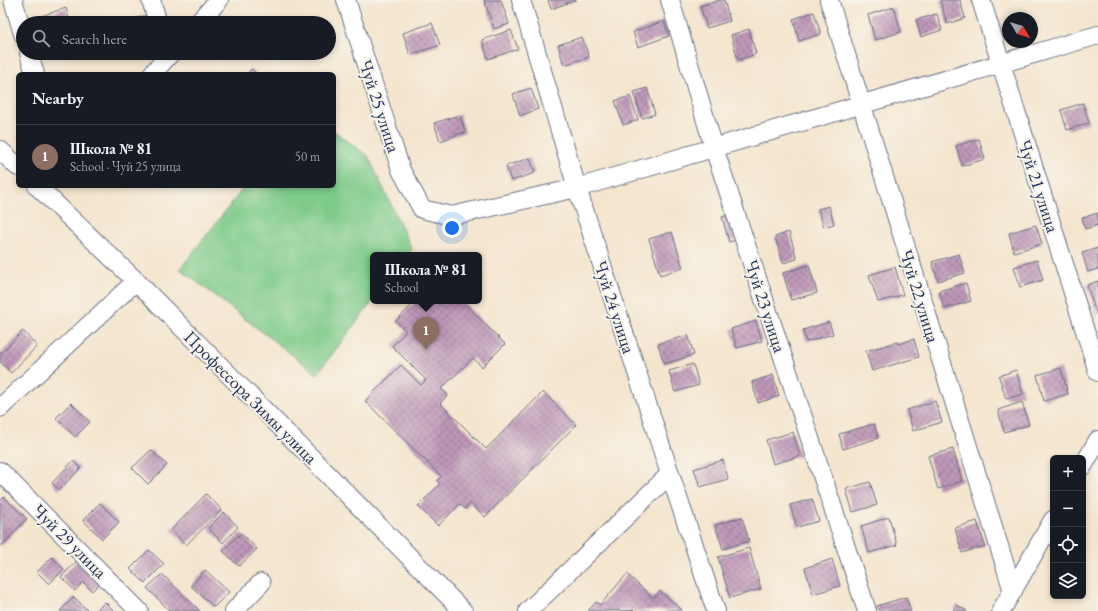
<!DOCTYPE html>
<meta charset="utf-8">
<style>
:root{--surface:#171b24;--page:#20242c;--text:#f1f3f6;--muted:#9ea1a6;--line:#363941;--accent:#c8321e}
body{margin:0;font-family:"EB Garamond",serif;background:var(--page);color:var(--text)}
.controls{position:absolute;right:12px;bottom:12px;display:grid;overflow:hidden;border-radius:6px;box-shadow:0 2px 6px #0003}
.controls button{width:36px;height:36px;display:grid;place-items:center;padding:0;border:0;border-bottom:1px solid var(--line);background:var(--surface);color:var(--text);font:20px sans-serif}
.compass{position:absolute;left:1002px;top:12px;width:36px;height:36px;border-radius:50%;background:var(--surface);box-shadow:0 2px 6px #0003;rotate:128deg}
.you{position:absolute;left:452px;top:228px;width:14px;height:14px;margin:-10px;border:3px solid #fff;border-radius:50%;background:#1a73e8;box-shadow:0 0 0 6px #1a73e833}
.badge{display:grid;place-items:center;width:26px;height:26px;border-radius:50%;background:var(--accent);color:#fff;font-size:13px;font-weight:700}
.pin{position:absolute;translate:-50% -33px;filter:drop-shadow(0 1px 2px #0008)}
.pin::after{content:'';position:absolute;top:21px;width:14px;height:12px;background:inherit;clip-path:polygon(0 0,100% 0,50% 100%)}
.popup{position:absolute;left:370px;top:252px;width:112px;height:52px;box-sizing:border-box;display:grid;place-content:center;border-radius:6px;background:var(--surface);filter:drop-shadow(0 1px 3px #0005);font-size:13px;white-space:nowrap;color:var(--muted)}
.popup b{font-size:15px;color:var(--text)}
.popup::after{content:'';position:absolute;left:50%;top:100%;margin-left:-8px;border:8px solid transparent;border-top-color:var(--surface)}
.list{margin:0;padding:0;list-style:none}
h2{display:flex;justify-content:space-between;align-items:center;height:52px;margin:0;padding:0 16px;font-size:17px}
h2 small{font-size:13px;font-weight:400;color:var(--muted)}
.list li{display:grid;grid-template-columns:26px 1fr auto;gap:12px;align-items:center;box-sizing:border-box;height:64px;padding:0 16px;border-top:1px solid var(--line)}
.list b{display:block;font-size:15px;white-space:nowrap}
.list p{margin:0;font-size:13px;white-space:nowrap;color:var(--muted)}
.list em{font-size:13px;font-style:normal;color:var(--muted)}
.icon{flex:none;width:22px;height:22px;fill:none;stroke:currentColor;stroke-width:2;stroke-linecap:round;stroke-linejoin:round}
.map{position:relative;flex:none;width:1098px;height:611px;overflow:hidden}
.search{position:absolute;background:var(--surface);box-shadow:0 2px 6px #0003;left:16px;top:16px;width:320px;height:44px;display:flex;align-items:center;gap:10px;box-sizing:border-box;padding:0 14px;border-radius:22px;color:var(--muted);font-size:15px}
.panel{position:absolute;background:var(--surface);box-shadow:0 2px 6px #0003;left:16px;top:72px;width:320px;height:116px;border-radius:6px}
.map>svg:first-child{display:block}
.grass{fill:#7dca89;stroke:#4c7c74}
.building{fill:url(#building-cross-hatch)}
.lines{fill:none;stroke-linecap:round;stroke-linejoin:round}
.minor-casing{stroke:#676f85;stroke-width:20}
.minor{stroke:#fff;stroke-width:18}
.labels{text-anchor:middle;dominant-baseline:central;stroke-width:4;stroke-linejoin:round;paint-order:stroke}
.street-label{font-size:18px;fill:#1b2f5e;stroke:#f7f3e8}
</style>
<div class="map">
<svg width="1098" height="611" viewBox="0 0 1098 611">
<defs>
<pattern id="building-cross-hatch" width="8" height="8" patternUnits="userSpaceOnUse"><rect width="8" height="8" fill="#bf98b8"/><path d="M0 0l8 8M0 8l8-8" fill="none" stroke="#9a7c99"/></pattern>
</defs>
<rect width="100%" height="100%" fill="#f7f3e8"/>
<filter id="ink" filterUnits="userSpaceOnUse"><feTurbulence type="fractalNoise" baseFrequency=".025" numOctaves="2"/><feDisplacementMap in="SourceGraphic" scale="8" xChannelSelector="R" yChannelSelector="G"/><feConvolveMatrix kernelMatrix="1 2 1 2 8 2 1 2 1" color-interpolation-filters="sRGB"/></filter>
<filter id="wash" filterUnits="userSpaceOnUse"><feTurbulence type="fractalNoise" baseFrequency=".012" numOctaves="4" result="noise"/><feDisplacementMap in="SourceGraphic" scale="16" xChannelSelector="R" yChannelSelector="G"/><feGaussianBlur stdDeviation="0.9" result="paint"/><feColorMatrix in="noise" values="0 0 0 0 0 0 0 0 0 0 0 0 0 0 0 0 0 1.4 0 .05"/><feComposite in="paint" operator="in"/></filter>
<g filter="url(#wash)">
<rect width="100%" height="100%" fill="#f4e5ce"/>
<polygon class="grass" points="334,131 368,156 412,249 408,255 373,255 373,301 317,374 180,269 245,186 334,186"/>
<g id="blocks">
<g class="building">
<polygon points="484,0 501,0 509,24 494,29"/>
<polygon points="548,0 576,0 551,9"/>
<polygon points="720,0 724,0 730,21 707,28 700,6"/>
<polygon points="940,0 960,0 965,18 947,24"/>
<polygon points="894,7 901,32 875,40 868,15"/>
<polygon points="66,8 70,23 39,23 38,17"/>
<polygon points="814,12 821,34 799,41 793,19"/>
<polygon points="937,14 942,30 921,37 916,20"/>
<polygon points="147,15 150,23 132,23 131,20"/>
<polygon points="664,21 669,36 638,47 633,32"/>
<polygon points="432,23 440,45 410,55 403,33"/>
<polygon points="749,29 756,54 738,60 731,35"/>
<polygon points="511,30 518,49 488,59 482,40"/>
<polygon points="582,37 589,57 564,65 558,45"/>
<polygon points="251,69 257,74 247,74"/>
<polygon points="531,88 538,109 520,116 513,94"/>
<polygon points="647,88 655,114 642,118 634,92"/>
<polygon points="630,96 638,120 623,125 615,101"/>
<polygon points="1083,103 1089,123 1067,130 1061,110"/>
<polygon points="460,115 465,132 440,141 434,123"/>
<polygon points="979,139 985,159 962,166 956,146"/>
<polygon points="530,158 535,173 511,181 506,166"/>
<polygon points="829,206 834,224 824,227 818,209"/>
<polygon points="1098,213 1098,225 1085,229 1082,218"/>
<polygon points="732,214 739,239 729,242 722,217"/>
<polygon points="1036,225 1042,244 1014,252 1009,233"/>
<polygon points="672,232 683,268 660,275 649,239"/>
<polygon points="789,232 797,259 783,263 775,237"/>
<polygon points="1098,248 1098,269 1088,272 1082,253"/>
<polygon points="959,254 965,273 938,281 932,262"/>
<polygon points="1037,260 1043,280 1020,287 1014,267"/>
<polygon points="809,265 817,293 791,300 783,273"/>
<polygon points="895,267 903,295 878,302 869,275"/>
<polygon points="1098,281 1098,319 1087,285"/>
<polygon points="966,283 971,301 944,309 939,291"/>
<polygon points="416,301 462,301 505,344 482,367 473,358 441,389 448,395 440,403 486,449 543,392 576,425 485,517 470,503 465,509 460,504 438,526 418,506 440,484 437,481 441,476 365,401 401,365 421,385 426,380 392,346 406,331 396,321"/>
<polygon points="756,321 762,341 737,348 731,329"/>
<polygon points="829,322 833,334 806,342 803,330"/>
<polygon points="23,331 37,346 11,373 0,362 0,354"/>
<polygon points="688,335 694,355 664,364 658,344"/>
<polygon points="914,339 919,357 872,371 866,351 897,342 898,344"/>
<polygon points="693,364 699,385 675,392 669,371"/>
<polygon points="1061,368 1068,394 1044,401 1037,375"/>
<polygon points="1016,370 1023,394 1006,399 999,376"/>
<polygon points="773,375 779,396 758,403 752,382"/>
<polygon points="935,401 942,422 913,431 907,410"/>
<polygon points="1022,402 1029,425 1004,432 998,410"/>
<polygon points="71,403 90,422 75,437 56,418"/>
<polygon points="874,424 878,438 843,449 839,434"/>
<polygon points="793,432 800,456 773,464 766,440"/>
<polygon points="953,449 962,481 938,489 928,456"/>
<polygon points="151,450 167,465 148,484 132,468"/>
<polygon points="723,460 728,479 700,487 694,469"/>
<polygon points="73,461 81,468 59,490 52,483"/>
<polygon points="870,482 877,505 853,512 846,489"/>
<polygon points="206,494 222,510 186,545 171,530"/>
<polygon points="4,497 27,519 1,546 0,545 0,501"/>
<polygon points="812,499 819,521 797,527 790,505"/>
<polygon points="100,503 119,522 102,539 83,520"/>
<polygon points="224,512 238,527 223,543 208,528"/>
<polygon points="742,517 749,541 723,549 715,525"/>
<polygon points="889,517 897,545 869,553 861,526"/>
<polygon points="977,521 985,546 962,553 955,528"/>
<polygon points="241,533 257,549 239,566 223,551"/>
<polygon points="749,548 761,589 730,598 718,557"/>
<polygon points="149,550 164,564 145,583 130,569"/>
<polygon points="52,557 64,569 49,584 37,572"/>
<polygon points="832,559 840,586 813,594 805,568"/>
<polygon points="77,561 100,583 92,591 83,582 75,591 61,577"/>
<polygon points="205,570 229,592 214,607 191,586"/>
<polygon points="162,574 200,611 170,611 147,588"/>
<polygon points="627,574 653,598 660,591 682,610 588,611 596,602 600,605"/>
<polygon points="74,597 88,611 60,611"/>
<polygon points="906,597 911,611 879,611 877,606"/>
<polygon points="105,602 114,611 96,611"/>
<polygon points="957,605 967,611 953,611"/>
</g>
</g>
</g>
<g filter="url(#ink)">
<use href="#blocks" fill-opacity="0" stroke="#676f85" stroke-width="1"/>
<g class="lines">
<g class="minor-casing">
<g id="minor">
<polyline points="13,0 23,34"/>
<polyline points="151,0 158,23"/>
<polyline points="346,0 401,170 422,209 451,216 577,188 1098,35"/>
<polyline points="521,0 577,188 670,474 716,611"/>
<polyline points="670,0 714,148 867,611"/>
<polyline points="829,0 1013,591"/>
<polyline points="981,0 1098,372"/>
<polyline points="198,23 219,0"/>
<polyline points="29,53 35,74"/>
<polyline points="152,74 171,53"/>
<polyline points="0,150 18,167"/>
<polyline points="37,186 136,281 463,611"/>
<polyline points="0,408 136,281"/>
<polyline points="1083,466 1098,440"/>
<polyline points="0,471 139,611"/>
<polyline points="234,611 261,583"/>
<polyline points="528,611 670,474"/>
<polyline points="1001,611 1053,520"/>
</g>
</g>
<use href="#minor" class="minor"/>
</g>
</g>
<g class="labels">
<g class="street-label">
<text transform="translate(380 106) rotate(72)">Чуй 25 улица</text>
<text transform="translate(1039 186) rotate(72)">Чуй 21 улица</text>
<text transform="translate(920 296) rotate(73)">Чуй 22 улица</text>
<text transform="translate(766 306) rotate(72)">Чуй 23 улица</text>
<text transform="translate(615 307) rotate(72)">Чуй 24 улица</text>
<text transform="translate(251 397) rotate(45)">Профессора Зимы улица</text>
<text transform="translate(70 541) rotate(45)">Чуй 29 улица</text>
</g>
</g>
</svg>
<div class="controls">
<button>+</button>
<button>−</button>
<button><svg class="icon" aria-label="locate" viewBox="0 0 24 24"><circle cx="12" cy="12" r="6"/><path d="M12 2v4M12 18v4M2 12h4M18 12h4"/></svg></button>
<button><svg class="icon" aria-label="layers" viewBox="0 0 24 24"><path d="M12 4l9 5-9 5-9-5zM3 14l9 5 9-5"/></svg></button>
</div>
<svg class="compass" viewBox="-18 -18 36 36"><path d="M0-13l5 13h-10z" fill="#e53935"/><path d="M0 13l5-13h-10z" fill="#9ea1a6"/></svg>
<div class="you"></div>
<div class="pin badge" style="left:426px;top:350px;background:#8d6e63">1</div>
<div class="popup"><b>Школа № 81</b>School</div>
<div class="search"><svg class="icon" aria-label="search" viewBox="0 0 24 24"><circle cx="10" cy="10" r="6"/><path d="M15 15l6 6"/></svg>Search here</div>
<section class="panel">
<h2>Nearby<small></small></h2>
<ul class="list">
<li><span class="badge" style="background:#8d6e63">1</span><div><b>Школа № 81</b><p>School · Чуй 25 улица</p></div><em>50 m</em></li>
</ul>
</section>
</div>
